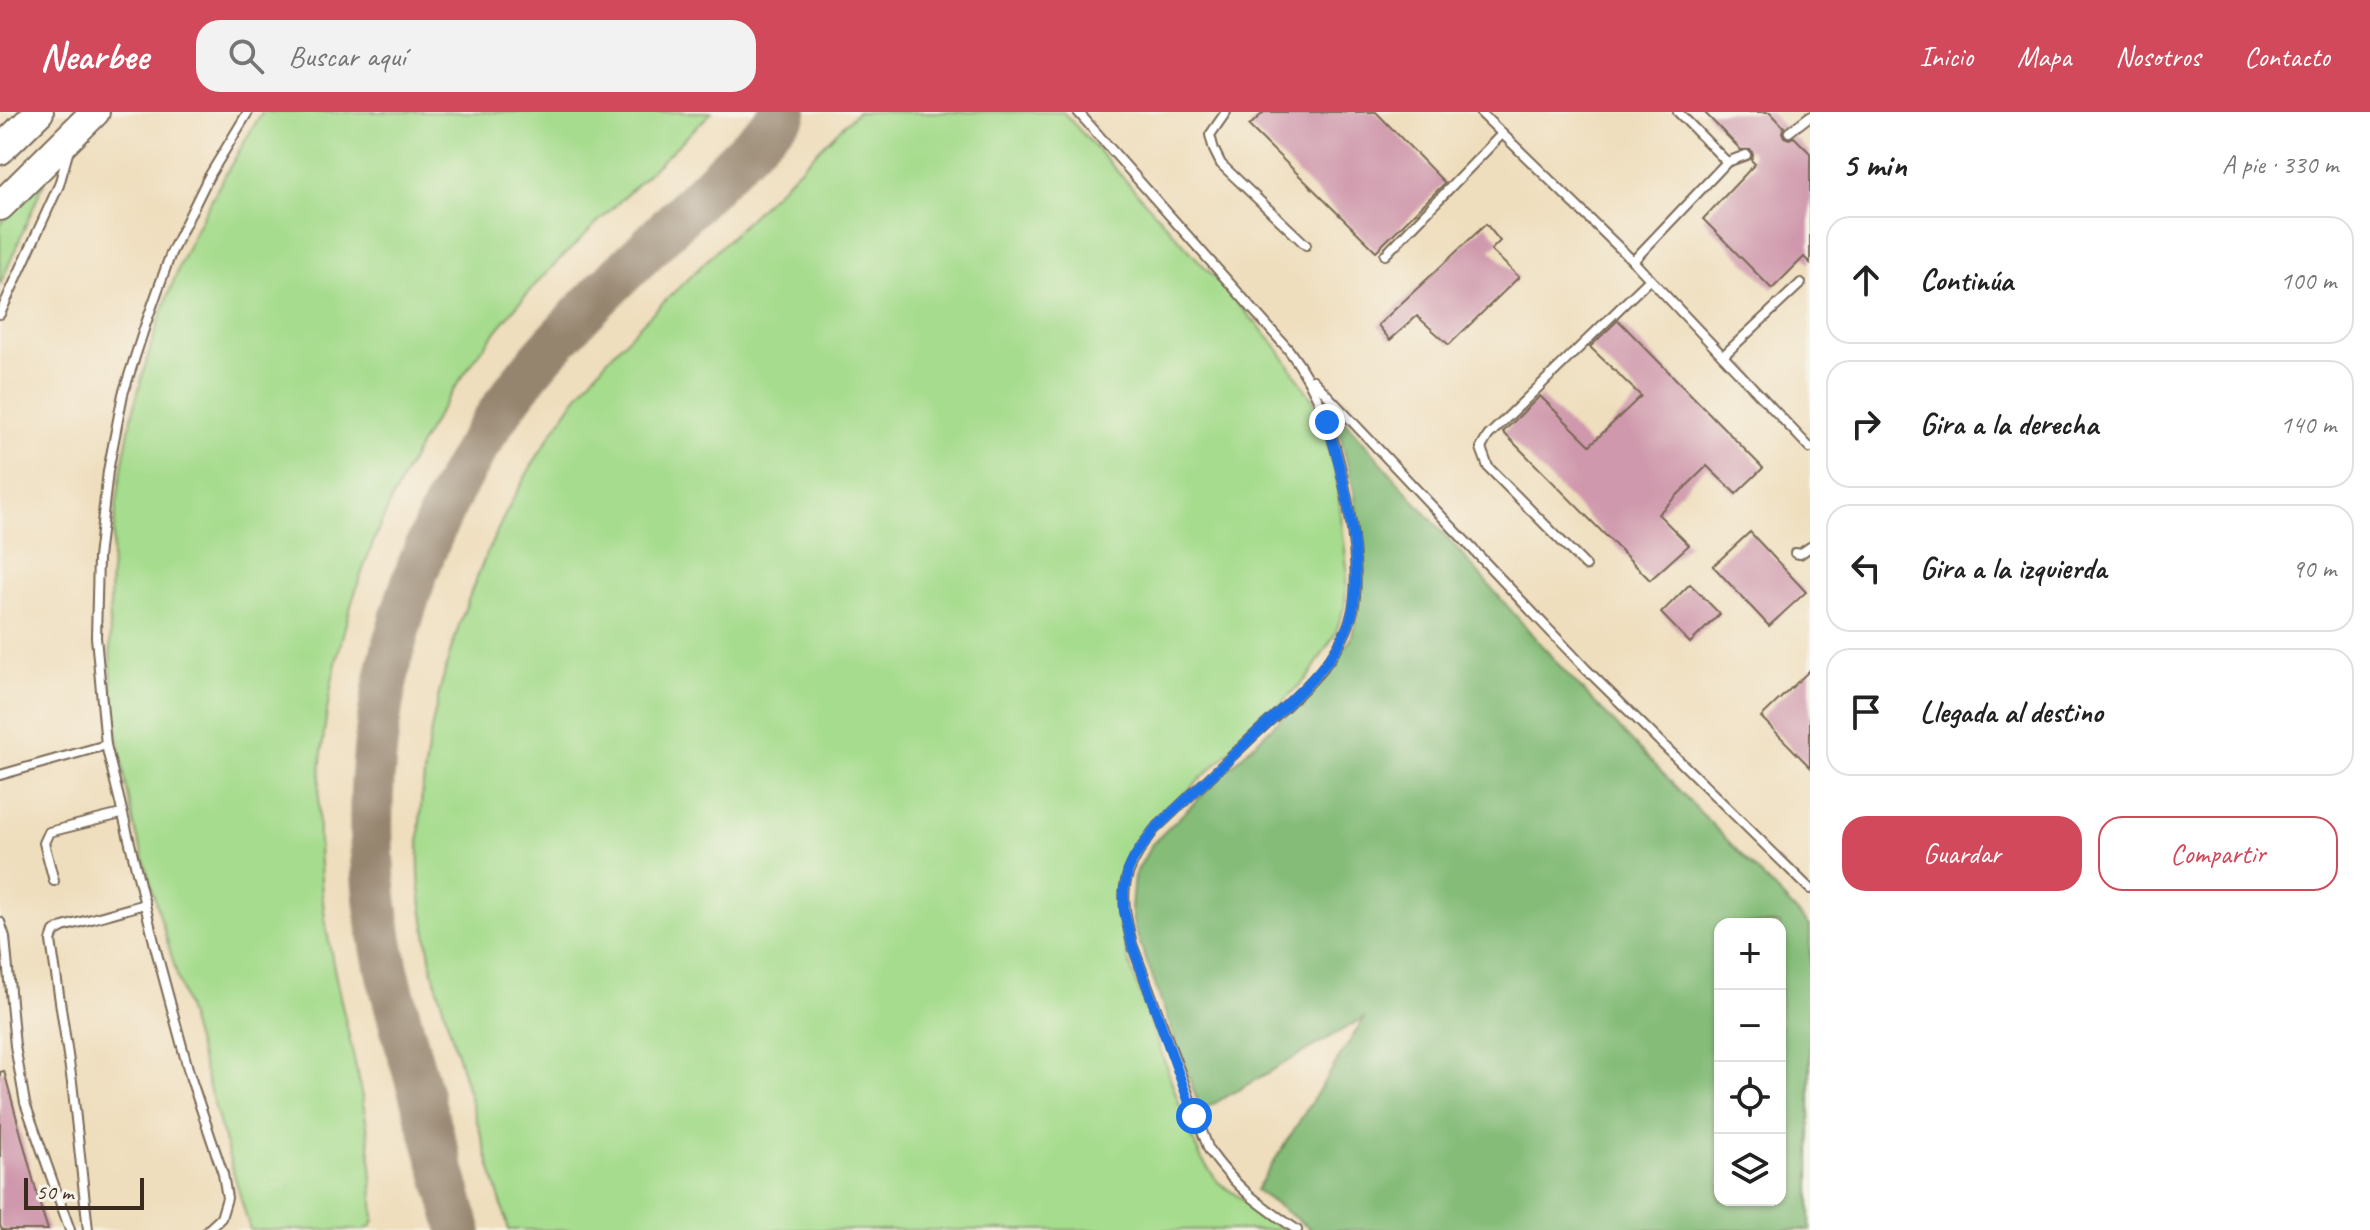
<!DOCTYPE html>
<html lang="es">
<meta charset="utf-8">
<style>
:root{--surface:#fff;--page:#f2f2f2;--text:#222;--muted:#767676;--line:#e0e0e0;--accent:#d1495b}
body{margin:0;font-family:Caveat,sans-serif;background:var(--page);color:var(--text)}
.controls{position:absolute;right:24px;bottom:24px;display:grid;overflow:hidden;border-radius:16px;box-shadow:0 2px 6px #0004}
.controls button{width:72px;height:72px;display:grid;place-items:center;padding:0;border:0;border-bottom:2px solid var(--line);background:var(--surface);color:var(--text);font:40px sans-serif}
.scale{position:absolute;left:24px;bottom:20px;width:120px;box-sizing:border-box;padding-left:8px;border:4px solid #3b2a1e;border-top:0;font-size:22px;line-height:28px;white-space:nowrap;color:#3b2a1e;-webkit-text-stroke:6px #f7f3e8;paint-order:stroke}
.stop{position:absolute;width:24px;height:24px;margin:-18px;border:6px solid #1a73e8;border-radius:50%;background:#fff}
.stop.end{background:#1a73e8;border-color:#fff;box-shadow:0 2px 8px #0008}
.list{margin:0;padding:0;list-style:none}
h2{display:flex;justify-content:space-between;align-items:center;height:104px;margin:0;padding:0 32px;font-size:34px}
h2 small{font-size:26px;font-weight:400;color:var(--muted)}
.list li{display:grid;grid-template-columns:52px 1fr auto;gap:24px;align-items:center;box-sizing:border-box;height:128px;margin:0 16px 16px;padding:0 16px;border:2px solid var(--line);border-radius:24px}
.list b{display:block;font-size:30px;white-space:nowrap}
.list em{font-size:26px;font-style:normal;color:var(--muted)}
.actions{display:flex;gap:16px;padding:24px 32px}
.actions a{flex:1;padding:18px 0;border:2px solid var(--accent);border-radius:24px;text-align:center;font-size:28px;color:var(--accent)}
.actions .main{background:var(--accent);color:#fff}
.icon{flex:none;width:44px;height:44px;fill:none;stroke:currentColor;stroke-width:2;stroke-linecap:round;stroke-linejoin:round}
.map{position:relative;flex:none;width:1810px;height:1118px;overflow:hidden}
header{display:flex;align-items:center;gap:48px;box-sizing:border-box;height:112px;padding:0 40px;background:var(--accent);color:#fff}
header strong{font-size:38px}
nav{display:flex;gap:44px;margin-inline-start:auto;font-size:28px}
.search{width:560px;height:72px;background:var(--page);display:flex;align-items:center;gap:20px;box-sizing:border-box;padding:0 28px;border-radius:24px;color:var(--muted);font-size:30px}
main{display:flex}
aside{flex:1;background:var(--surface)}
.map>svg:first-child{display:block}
.green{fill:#a6dc8d;stroke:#708356;stroke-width:2}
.forest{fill:#84bc78;stroke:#60734b;stroke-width:2;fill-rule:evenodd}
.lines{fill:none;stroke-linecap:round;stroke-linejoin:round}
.taxiway{stroke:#95846e;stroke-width:44}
.building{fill:#cf98ac}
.lane-casing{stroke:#7a6956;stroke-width:12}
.highway-casing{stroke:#7a6956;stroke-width:32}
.lane{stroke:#fff;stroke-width:8}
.highway{stroke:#fff;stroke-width:28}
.route{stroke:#1a73e8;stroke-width:10}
</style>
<header>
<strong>Nearbee</strong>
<div class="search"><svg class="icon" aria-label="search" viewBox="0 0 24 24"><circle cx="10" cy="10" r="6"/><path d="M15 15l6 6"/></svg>Buscar aquí</div>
<nav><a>Inicio</a><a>Mapa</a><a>Nosotros</a><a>Contacto</a></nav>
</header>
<main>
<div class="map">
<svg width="1810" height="1118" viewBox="0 0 1810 1118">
<rect width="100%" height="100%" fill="#f7f3e8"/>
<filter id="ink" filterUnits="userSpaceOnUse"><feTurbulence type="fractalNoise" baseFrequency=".0125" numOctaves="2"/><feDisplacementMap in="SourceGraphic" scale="16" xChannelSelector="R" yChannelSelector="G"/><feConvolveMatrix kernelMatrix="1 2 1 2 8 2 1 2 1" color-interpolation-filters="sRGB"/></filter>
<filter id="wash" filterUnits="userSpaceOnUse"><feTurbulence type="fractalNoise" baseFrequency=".006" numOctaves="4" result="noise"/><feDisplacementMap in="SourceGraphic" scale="32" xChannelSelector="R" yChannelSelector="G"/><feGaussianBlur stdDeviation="1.8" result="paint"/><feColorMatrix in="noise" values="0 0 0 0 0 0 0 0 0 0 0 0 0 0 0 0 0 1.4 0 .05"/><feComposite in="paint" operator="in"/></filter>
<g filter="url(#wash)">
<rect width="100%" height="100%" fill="#efdebd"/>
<g class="green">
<path d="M262,0H712C673,38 634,75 595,113C570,138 543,162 521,189C379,354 301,562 322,781C330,860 355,936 367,1014C372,1045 372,1077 374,1108L371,1114L364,1118H250L134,713C126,672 117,630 113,588C101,435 122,297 179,155C201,101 233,50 262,0Z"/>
<path d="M857,0H1063L1275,232L1316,293L1337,368L1347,456L1345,493L1335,522L1308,565L1156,709L1132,738L1123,753L1117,774L1119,809L1129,850L1188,1016L1201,1046L1218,1070L1285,1118H509L432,857C427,825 420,793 419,761C415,596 478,423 573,290C607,243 651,202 693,162C747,108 802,54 857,0Z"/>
<polygon points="45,68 0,173 0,112"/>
</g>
<path class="forest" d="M1344,308L1566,561L1810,814V1118H1312L1256,1078L1365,905L1201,999L1134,815L1131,796L1134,764L1152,732L1319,569L1351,527L1357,503L1361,464L1359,415L1354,379L1337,311ZM1720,812H1780V1088H1720Z"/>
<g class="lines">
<path class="taxiway" d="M460,1118C444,1063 428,1008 412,952C399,905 385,859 378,810C351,615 407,413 530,259C564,218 602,181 640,144C688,96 737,48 785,0"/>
</g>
<g id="blocks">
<g class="building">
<polygon points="1264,0 1376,0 1445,71 1376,139 1249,14"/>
<polygon points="1704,0 1770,0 1784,15 1782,20 1784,25 1789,27 1794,25 1810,41 1810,151 1804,145 1772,177 1703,107 1755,52 1751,48 1753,43 1751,38 1741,38"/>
<polygon points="1486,112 1500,129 1491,138 1519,165 1449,233 1417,204 1390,228 1378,213"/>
<polygon points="1618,208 1763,356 1736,382 1707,354 1658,402 1689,433 1650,468 1503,320 1540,284 1590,333 1641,284 1590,235"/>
<polygon points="1750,420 1806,480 1769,514 1713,454"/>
<polygon points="1690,472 1720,502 1690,531 1661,501"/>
<polygon points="1810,558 1810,655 1761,605"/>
<polygon points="4,959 40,1093 48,1118 2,1118 0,1113 0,960"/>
</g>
</g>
</g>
<g filter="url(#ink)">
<use href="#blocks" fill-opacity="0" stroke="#7a6956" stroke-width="2"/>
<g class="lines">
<g class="lane-casing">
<g id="lane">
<path d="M1078,0L1288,237C1320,279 1335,326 1345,377C1352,410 1360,465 1353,498C1341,553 1285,593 1247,630C1216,659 1185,689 1154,718C1120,764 1119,778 1132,832L1209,1038C1236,1076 1259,1092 1297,1118"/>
<polyline points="1226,0 1210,23 1214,38 1221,52 1306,133"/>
<polyline points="1480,0 1633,149 1810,336"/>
<polyline points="1678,0 1727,50"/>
<polyline points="1789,20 1810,4"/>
<polyline points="1385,143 1502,22"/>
<polyline points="1633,149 1727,50 1746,43"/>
<polyline points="0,202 59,73 68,41"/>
<polyline points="1723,244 1801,171"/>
<polyline points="1313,268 1586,557 1810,777"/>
<polyline points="1795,441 1800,442 1810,435"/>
<polyline points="1586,454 1488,355 1481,336 1488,324 1650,167"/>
<polyline points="0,663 106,633"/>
<polyline points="54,769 44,731 49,720 121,702"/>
<polyline points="0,810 5,825 15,934 25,991 70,1118"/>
<polyline points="88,1118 72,970 51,829 54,820 63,815 145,792"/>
<polyline points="208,1118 221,1106 227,1086 223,1062 190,964 156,838 106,633 96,525 98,446 108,359 123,282 145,214 171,141 208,66 248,0"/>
</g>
</g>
<g class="highway-casing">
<g id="highway">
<polyline points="0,38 39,0"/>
<polyline points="0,94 95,0"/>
</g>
</g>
<use href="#lane" class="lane"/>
<use href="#highway" class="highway"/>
</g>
</g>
<g class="lines" filter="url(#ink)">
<path class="route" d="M1194,1004L1132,832L1124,798V778L1128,759L1134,746L1154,718C1185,688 1217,659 1248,629C1284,594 1343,549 1353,497C1363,443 1343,361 1327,310"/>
</g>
</svg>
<div class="controls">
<button>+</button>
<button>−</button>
<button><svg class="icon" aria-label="locate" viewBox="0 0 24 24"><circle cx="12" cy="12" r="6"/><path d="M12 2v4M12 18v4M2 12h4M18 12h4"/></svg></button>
<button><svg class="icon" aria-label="layers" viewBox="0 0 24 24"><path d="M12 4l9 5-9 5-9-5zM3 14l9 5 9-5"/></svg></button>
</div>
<div class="scale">50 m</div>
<div class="stop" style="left:1194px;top:1004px"></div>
<div class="stop end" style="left:1327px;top:310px"></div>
</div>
<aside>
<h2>5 min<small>A pie · 330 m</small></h2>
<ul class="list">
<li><svg class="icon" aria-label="ahead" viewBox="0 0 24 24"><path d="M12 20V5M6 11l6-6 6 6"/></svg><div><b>Continúa</b></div><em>100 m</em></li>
<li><svg class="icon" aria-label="right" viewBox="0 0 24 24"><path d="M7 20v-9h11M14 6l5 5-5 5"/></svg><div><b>Gira a la derecha</b></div><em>140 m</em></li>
<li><svg class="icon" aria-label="left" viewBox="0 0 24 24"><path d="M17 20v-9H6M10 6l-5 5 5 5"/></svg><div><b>Gira a la izquierda</b></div><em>90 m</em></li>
<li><svg class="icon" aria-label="arrive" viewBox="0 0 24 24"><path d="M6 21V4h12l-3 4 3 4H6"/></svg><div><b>Llegada al destino</b></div></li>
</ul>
<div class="actions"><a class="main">Guardar</a><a>Compartir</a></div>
</aside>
</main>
